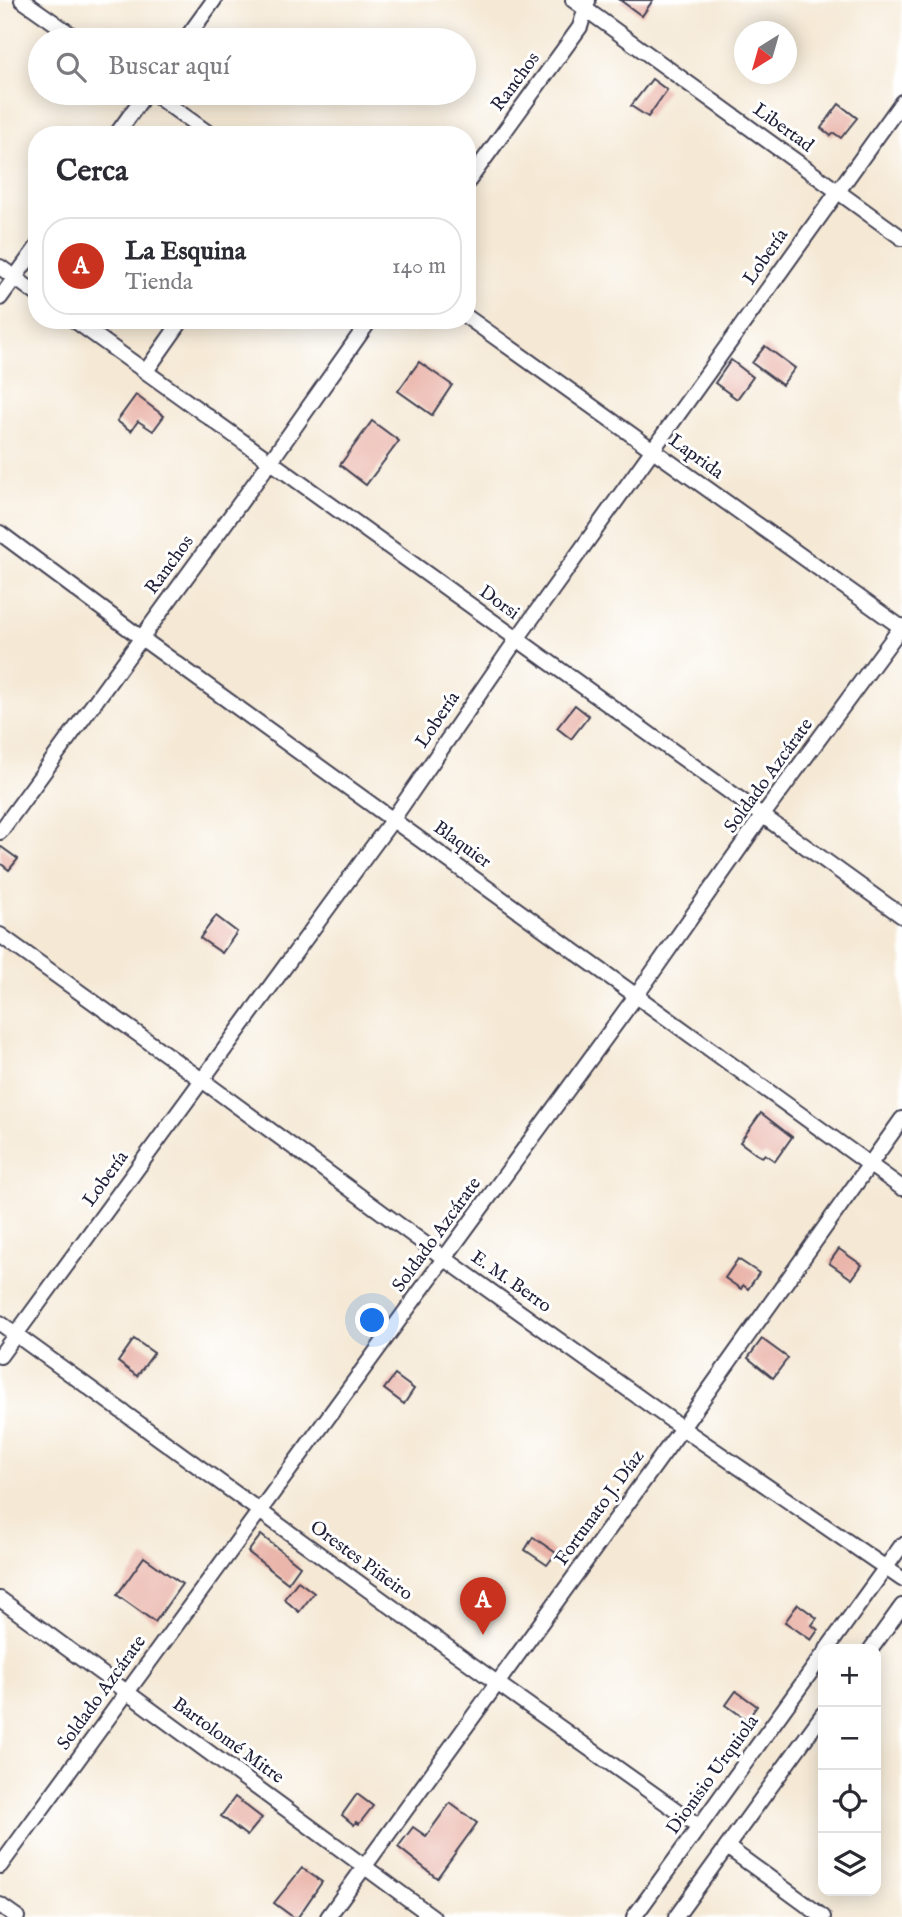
<!DOCTYPE html>
<html lang="es">
<meta charset="utf-8">
<style>
:root{--surface:#fff;--page:#f7f7f7;--text:#2b2b33;--muted:#7c7c81;--line:#e1e1e2;--accent:#c8321e}
body{margin:0;font-family:"IM FELL English",serif;background:var(--page);color:var(--text)}
.controls{position:absolute;right:21px;bottom:21px;display:grid;overflow:hidden;border-radius:14px;box-shadow:0 4px 18px #0003}
.controls button{width:63px;height:63px;display:grid;place-items:center;padding:0;border:0;border-bottom:2px solid var(--line);background:var(--surface);color:var(--text);font:35px sans-serif}
.compass{position:absolute;left:734px;top:21px;width:63px;height:63px;border-radius:50%;background:var(--surface);box-shadow:0 4px 18px #0003;rotate:217deg}
.you{position:absolute;left:373px;top:1321px;width:24px;height:24px;margin:-18px;border:5px solid #fff;border-radius:50%;background:#1a73e8;box-shadow:0 0 0 10px #1a73e833}
.badge{display:grid;place-items:center;width:46px;height:46px;border-radius:50%;background:var(--accent);color:#fff;font-size:23px;font-weight:700}
.pin{position:absolute;translate:-50% -58px;filter:drop-shadow(0 2px 4px #0008)}
.pin::after{content:'';position:absolute;top:37px;width:24px;height:21px;background:inherit;clip-path:polygon(0 0,100% 0,50% 100%)}
.list{margin:0;padding:0;list-style:none}
h2{display:flex;justify-content:space-between;align-items:center;height:91px;margin:0;padding:0 28px;font-size:30px}
h2 small{font-size:23px;font-weight:400;color:var(--muted)}
.list li{display:grid;grid-template-columns:46px 1fr auto;gap:21px;align-items:center;box-sizing:border-box;height:98px;margin:0 14px 14px;padding:0 14px;border:2px solid var(--line);border-radius:28px}
.list b{display:block;font-size:26px;white-space:nowrap}
.list p{margin:0;font-size:23px;white-space:nowrap;color:var(--muted)}
.list em{font-size:23px;font-style:normal;color:var(--muted)}
.icon{flex:none;width:38px;height:38px;fill:none;stroke:currentColor;stroke-width:2;stroke-linecap:round;stroke-linejoin:round}
.map{position:relative;flex:none;width:902px;height:1917px;overflow:hidden}
.search{position:absolute;background:var(--surface);box-shadow:0 4px 18px #0003;left:28px;top:28px;width:448px;height:77px;display:flex;align-items:center;gap:18px;box-sizing:border-box;padding:0 24px;border-radius:38px;color:var(--muted);font-size:26px}
.panel{position:absolute;background:var(--surface);box-shadow:0 4px 18px #0003;left:28px;top:126px;width:448px;height:203px;border-radius:28px}
.map>svg:first-child{display:block}
.building{fill:#eab5aa}
.lines{fill:none;stroke-linecap:round;stroke-linejoin:round}
.minor-casing{stroke:#424052;stroke-width:18}
.minor{stroke:#fff;stroke-width:14}
.labels{text-anchor:middle;dominant-baseline:central;stroke-width:6;stroke-linejoin:round;paint-order:stroke}
.street-label{font-size:19px;fill:#22223b;stroke:#fff}
</style>
<div class="map">
<svg width="902" height="1917" viewBox="0 0 902 1917">
<rect width="100%" height="100%" fill="#fff"/>
<filter id="ink" filterUnits="userSpaceOnUse"><feTurbulence type="fractalNoise" baseFrequency=".0143" numOctaves="2"/><feDisplacementMap in="SourceGraphic" scale="14" xChannelSelector="R" yChannelSelector="G"/><feConvolveMatrix kernelMatrix="1 2 1 2 8 2 1 2 1" color-interpolation-filters="sRGB"/></filter>
<filter id="wash" filterUnits="userSpaceOnUse"><feTurbulence type="fractalNoise" baseFrequency=".00686" numOctaves="4" result="noise"/><feDisplacementMap in="SourceGraphic" scale="28" xChannelSelector="R" yChannelSelector="G"/><feGaussianBlur stdDeviation="1.57" result="paint"/><feColorMatrix in="noise" values="0 0 0 0 0 0 0 0 0 0 0 0 0 0 0 0 0 1.4 0 .05"/><feComposite in="paint" operator="in"/></filter>
<g filter="url(#wash)">
<rect width="100%" height="100%" fill="#f5e9d5"/>
<g id="blocks">
<g class="building">
<polygon points="620,0 653,0 642,16"/>
<polygon points="652,79 667,90 648,117 631,106"/>
<polygon points="839,104 857,118 841,138 834,133 831,136 821,128"/>
<polygon points="765,346 795,368 782,385 752,363"/>
<polygon points="731,360 753,377 737,399 715,383"/>
<polygon points="419,362 452,385 432,415 398,391"/>
<polygon points="136,395 164,416 153,431 138,421 131,431 117,421"/>
<polygon points="372,421 399,441 366,485 340,465"/>
<polygon points="575,705 589,716 571,739 557,728"/>
<polygon points="0,846 18,859 9,870 0,863"/>
<polygon points="216,916 237,932 222,953 200,938"/>
<polygon points="761,1113 792,1137 775,1161 765,1154 762,1157 756,1154 740,1142"/>
<polygon points="839,1249 862,1265 852,1279 829,1263"/>
<polygon points="738,1259 759,1273 748,1289 743,1285 741,1289 725,1278"/>
<polygon points="134,1339 154,1353 137,1376 118,1362"/>
<polygon points="762,1339 788,1358 773,1378 748,1358"/>
<polygon points="395,1375 414,1389 404,1404 384,1389"/>
<polygon points="261,1535 300,1566 288,1583 248,1552"/>
<polygon points="533,1537 556,1553 547,1565 525,1550"/>
<polygon points="144,1557 182,1584 155,1622 117,1595"/>
<polygon points="298,1581 314,1593 299,1612 284,1599"/>
<polygon points="798,1604 817,1618 812,1625 818,1630 811,1640 785,1622"/>
<polygon points="736,1691 757,1706 747,1720 726,1705"/>
<polygon points="357,1794 373,1806 359,1824 356,1822 354,1825 342,1815"/>
<polygon points="235,1797 262,1818 247,1836 221,1816"/>
<polygon points="450,1803 477,1823 437,1878 398,1847 413,1827 426,1836"/>
<polygon points="302,1868 322,1882 298,1917 293,1917 274,1903"/>
</g>
</g>
</g>
<g filter="url(#ink)">
<use href="#blocks" fill-opacity="0" stroke="#424052" stroke-width="2"/>
<g class="lines">
<g class="minor-casing">
<g id="minor">
<polyline points="22,0 79,40"/>
<polyline points="573,0 902,238"/>
<polyline points="185,40 214,0"/>
<polyline points="152,93 211,135"/>
<polyline points="116,135 146,93"/>
<polyline points="467,183 580,27 588,1"/>
<polyline points="0,267 37,294"/>
<polyline points="0,298 37,247"/>
<polyline points="467,317 902,628"/>
<polyline points="74,320 902,916"/>
<polyline points="146,371 182,320"/>
<polyline points="0,533 140,637 902,1188"/>
<polyline points="0,832 270,462 370,320"/>
<polyline points="0,935 202,1080 444,1258 682,1428 902,1579"/>
<polyline points="0,1323 497,1683 700,1827"/>
<polyline points="0,1356 393,819 517,639 902,102"/>
<polyline points="0,1599 433,1917"/>
<polyline points="827,1649 902,1545"/>
<polyline points="871,1649 902,1606"/>
<polyline points="727,1847 823,1917"/>
<polyline points="0,1866 636,996 763,815 902,626"/>
<polyline points="0,1905 17,1917"/>
<polyline points="328,1917 682,1428 902,1119"/>
<polyline points="634,1917 823,1655"/>
<polyline points="676,1917 823,1714"/>
</g>
</g>
<use href="#minor" class="minor"/>
</g>
</g>
<g class="labels">
<g class="street-label">
<text transform="translate(516 82) rotate(-54)">Ranchos</text>
<text transform="translate(783 128) rotate(36)">Libertad</text>
<text transform="translate(766 257) rotate(-55)">Lobería</text>
<text transform="translate(696 457) rotate(36)">Laprida</text>
<text transform="translate(170 565) rotate(-54)">Ranchos</text>
<text transform="translate(499 603) rotate(36)">Dorsi</text>
<text transform="translate(438 720) rotate(-56)">Lobería</text>
<text transform="translate(769 776) rotate(-54)">Soldado Azcárate</text>
<text transform="translate(462 845) rotate(36)">Blaquier</text>
<text transform="translate(106 1179) rotate(-54)">Lobería</text>
<text transform="translate(437 1235) rotate(-54)">Soldado Azcárate</text>
<text transform="translate(511 1282) rotate(35)">E. M. Berro</text>
<text transform="translate(600 1508) rotate(-54)">Fortunato J. Díaz</text>
<text transform="translate(361 1561) rotate(36)">Orestes Piñeiro</text>
<text transform="translate(102 1693) rotate(-54)">Soldado Azcárate</text>
<text transform="translate(228 1741) rotate(36)">Bartolomé Mitre</text>
<text transform="translate(713 1775) rotate(-54)">Dionisio Urquiola</text>
</g>
</g>
</svg>
<div class="controls">
<button>+</button>
<button>−</button>
<button><svg class="icon" aria-label="locate" viewBox="0 0 24 24"><circle cx="12" cy="12" r="6"/><path d="M12 2v4M12 18v4M2 12h4M18 12h4"/></svg></button>
<button><svg class="icon" aria-label="layers" viewBox="0 0 24 24"><path d="M12 4l9 5-9 5-9-5zM3 14l9 5 9-5"/></svg></button>
</div>
<svg class="compass" viewBox="-18 -18 36 36"><path d="M0-13l5 13h-10z" fill="#e53935"/><path d="M0 13l5-13h-10z" fill="#7c7c81"/></svg>
<div class="you"></div>
<div class="pin badge" style="left:483px;top:1635px">A</div>
<div class="search"><svg class="icon" aria-label="search" viewBox="0 0 24 24"><circle cx="10" cy="10" r="6"/><path d="M15 15l6 6"/></svg>Buscar aquí</div>
<section class="panel">
<h2>Cerca<small></small></h2>
<ul class="list">
<li><span class="badge">A</span><div><b>La Esquina</b><p>Tienda</p></div><em>140 m</em></li>
</ul>
</section>
</div>
